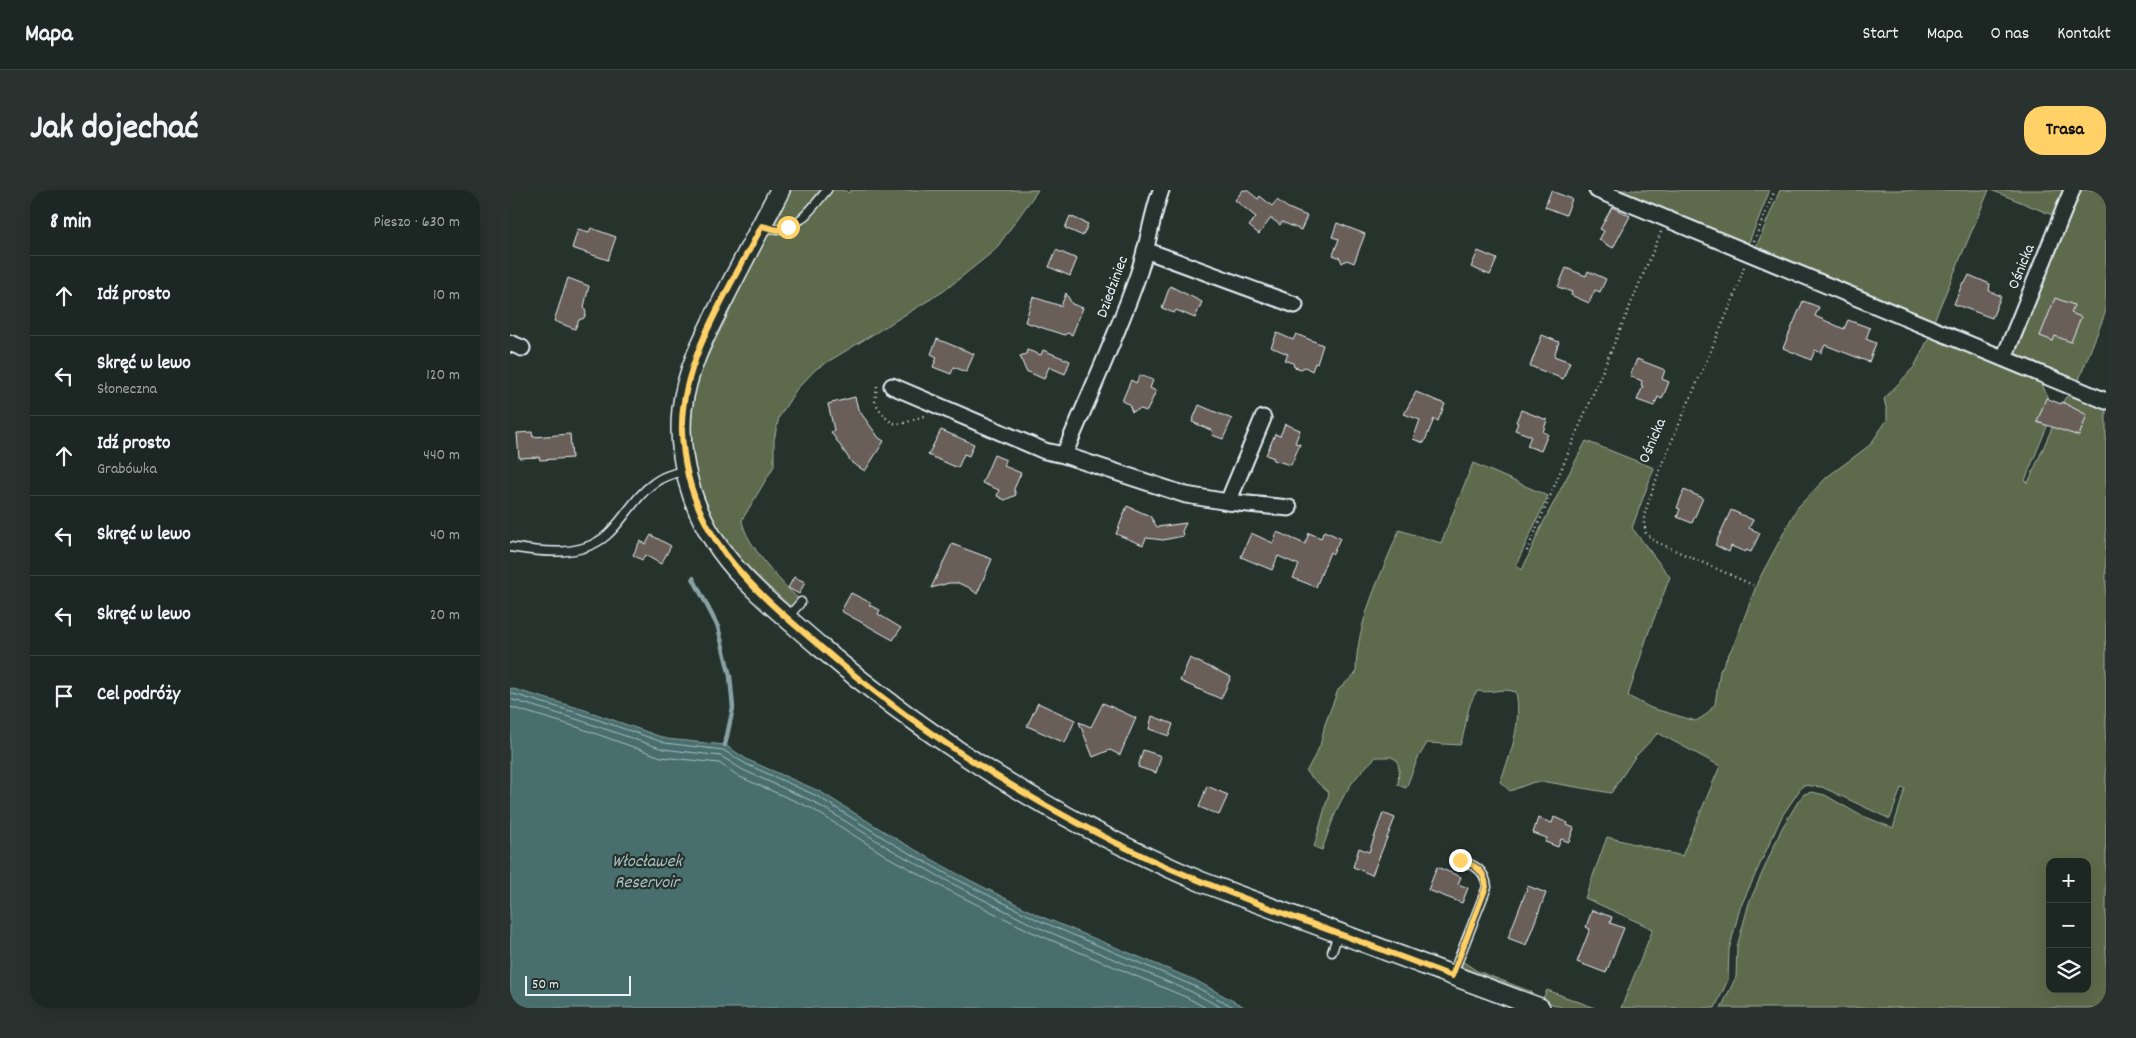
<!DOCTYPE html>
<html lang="pl">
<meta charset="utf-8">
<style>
:root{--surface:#1c2622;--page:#29322f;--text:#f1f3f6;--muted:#a0a5a5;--line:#3a4340;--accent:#ffd166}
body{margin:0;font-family:Dekko,sans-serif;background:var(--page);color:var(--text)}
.controls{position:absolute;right:15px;bottom:15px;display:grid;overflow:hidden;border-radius:10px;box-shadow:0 5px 20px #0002}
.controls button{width:45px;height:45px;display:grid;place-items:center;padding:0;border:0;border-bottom:1px solid var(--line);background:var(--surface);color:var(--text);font:25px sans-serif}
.scale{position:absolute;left:15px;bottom:12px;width:106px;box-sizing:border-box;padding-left:5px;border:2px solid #e8f1f8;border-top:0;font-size:14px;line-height:18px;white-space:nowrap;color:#e8f1f8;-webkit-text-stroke:4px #26332d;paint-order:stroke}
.stop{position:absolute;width:15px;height:15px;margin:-11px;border:4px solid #ffd166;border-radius:50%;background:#fff}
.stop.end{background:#ffd166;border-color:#fff;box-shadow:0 1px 5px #0008}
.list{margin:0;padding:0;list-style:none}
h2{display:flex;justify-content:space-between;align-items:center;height:65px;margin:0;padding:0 20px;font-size:21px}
h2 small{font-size:16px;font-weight:400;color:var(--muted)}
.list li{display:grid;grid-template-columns:32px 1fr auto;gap:15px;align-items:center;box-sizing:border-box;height:80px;padding:0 20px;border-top:1px solid var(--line)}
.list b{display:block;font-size:19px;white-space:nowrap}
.list p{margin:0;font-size:16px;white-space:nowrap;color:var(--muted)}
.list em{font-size:16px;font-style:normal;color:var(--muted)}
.icon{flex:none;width:28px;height:28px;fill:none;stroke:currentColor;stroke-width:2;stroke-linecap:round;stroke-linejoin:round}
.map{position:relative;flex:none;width:1596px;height:818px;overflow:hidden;border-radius:20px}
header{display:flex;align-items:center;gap:30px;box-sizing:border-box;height:70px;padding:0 25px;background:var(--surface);border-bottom:1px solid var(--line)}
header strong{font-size:24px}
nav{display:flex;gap:28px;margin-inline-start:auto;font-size:18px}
.intro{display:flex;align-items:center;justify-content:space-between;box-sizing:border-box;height:120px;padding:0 30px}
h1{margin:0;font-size:35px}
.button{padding:12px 22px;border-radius:20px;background:var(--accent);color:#111;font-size:18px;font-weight:700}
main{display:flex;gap:30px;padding:0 30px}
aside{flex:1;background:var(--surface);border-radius:20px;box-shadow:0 5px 20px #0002}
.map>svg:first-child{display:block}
.green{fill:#5d6a4c;stroke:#a2aea2;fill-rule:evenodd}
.water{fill:#496e6e;stroke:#89a2a5}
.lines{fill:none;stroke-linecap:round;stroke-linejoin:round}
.shore{stroke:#a8bdc1;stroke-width:1}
.stream{stroke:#89a2a5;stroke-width:4.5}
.building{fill:#6b5e59;stroke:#e8f1f8}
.service-casing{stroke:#e8f1f8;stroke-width:11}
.minor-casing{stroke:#e8f1f8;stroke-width:19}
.tertiary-casing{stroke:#e8f1f8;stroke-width:22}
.path{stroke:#e8f1f8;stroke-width:2.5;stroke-dasharray:1 4;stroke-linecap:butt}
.service{stroke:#26332d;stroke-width:8}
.minor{stroke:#26332d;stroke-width:15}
.tertiary{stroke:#26332d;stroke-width:19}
.route{stroke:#ffd166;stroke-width:6}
.labels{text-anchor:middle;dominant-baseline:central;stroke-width:4.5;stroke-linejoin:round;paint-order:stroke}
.street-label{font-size:16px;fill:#e8f1f8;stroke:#26332d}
.water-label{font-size:18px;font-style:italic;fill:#a8bdc1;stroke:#26332d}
</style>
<header>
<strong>Mapa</strong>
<nav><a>Start</a><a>Mapa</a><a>O nas</a><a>Kontakt</a></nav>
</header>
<div class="intro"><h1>Jak dojechać</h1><a class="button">Trasa</a></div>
<main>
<aside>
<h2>8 min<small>Pieszo · 630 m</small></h2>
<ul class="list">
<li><svg class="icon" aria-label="ahead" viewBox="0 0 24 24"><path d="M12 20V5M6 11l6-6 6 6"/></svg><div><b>Idź prosto</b></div><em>10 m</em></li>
<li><svg class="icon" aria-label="left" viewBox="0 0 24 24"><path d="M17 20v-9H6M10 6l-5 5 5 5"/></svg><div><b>Skręć w lewo</b><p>Słoneczna</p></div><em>120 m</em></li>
<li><svg class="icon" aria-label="ahead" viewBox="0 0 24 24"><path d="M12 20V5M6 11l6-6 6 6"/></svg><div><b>Idź prosto</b><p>Grabówka</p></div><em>440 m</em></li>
<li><svg class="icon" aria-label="left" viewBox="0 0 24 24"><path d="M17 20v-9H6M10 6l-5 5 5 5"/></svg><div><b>Skręć w lewo</b></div><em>40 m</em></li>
<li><svg class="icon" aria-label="left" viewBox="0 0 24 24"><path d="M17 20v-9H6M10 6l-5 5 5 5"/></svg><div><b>Skręć w lewo</b></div><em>20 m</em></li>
<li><svg class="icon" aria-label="arrive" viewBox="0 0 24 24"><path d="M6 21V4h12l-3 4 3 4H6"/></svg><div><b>Cel podróży</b></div></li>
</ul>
</aside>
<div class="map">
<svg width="1596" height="818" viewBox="0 0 1596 818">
<rect width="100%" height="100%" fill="#26332d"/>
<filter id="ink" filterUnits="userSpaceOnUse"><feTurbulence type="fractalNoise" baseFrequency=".02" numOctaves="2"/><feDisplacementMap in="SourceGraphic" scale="10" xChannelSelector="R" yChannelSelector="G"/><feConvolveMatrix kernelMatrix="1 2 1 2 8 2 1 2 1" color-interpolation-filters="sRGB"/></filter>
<g filter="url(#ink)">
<g class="green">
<path d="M281,0H311C301,12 284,38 265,34Z"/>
<path d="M322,0H334L339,3L341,0H528L485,60L434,101L306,179L286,200L269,227L264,250V276L232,330C234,352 272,394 289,409L281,417C262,399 241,382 224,361C189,316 172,252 187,196C193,173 204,153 214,133C228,103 243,74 258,44C290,43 304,24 322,0Z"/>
<polygon points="1106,0 1260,0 1237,57"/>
<polygon points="1270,0 1479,0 1423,133 1244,62"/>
<polygon points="1481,0 1559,0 1547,27"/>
<polygon points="1565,0 1596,0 1596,121 1568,192 1508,170 1502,157"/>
<path d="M1422,142L1529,186L1543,222L1515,290L1518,293L1555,208C1566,197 1584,209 1596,214V818H1211L1226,787L1227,757L1239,713L1272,638L1289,610L1294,604L1302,602L1315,605L1348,624L1383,638L1395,599L1391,598L1380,629L1312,597L1293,595L1272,626L1230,718L1219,760L1218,790L1205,818H1111L1143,739L1075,708L1097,647L1172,666L1210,576L1148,543L1125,567L1101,603L1037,592H1024L1000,601L990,592C1001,564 1012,533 1006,502C990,497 983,504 967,501C955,517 958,535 950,555L917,553L907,570L896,598L888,595L889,579L887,570L881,567H866C832,598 827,618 812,660L804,657L819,603L796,582L810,556L815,534L828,500L846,483C846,432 871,386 889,340L931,353L963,273L1038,306L1006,375L1012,380L1033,333L1076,251L1144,278L1122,338L1160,387L1138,444L1118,506L1141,518L1186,531L1197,524L1205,514L1210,481L1225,452L1248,391L1287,318L1317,287L1360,255L1377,230V222L1374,209L1404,177ZM1540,672H1577V799H1540Z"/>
<polygon points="952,771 967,781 1022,802 1019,806 949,779"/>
<polygon points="1037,800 1085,818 1053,818 1032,810"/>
</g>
<polygon class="water" points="0,498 72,519 157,549 215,555 238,570 309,601 388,650 446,683 530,726 687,791 736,818 0,818"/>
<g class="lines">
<g class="shore">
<polyline points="0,503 71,524 155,553 213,560 236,574 307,606 385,655 444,688 528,730 684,796 725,818"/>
<polyline points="0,509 69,530 153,559 211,566 233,580 304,612 382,660 441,693 525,736 682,802 712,818"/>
<polyline points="0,517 67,537 151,567 209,573 230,587 301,618 378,667 438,700 522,742 678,808 696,818"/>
</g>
<polyline class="stream" points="183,388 208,437 220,486 223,518 215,555"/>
</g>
<g class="building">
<polygon points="733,0 737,0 748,9 750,6 762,16 767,10 778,18 797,26 791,40 772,32 770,35 761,28 749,44 739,36 746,27 725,10"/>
<polygon points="1041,1 1062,9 1056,25 1035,17"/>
<polygon points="1102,17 1120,26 1103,58 1089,50 1094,41 1090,39"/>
<polygon points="560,26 578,34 573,46 555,38"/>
<polygon points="827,33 855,44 844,73 837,70 832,73 830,68 823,65 829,49 822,47"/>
<polygon points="81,38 106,47 98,70 62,58 68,39 79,42"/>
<polygon points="546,60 567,69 560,86 539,77"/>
<polygon points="968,61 987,69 980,85 961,77"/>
<polygon points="1056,78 1076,86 1078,81 1096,89 1090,102 1085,100 1079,113 1061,105 1062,102 1048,97"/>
<polygon points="1459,85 1480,94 1479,101 1491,106 1482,128 1444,114 1453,92 1455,93"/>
<polygon points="58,88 79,96 74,117 76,123 74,128 69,130 65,139 44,131"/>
<polygon points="660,96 692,112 685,128 666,120 664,123 652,118"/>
<polygon points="556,103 562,114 573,118 562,145 558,143 554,145 515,132 523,107 551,116"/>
<polygon points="1545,108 1564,115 1561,123 1571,127 1561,152 1545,146 1543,151 1530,146"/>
<polygon points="1293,111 1309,117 1305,126 1334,139 1338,130 1360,138 1356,149 1366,153 1359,172 1315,155 1311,163 1305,160 1301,170 1273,158"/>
<polygon points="767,143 783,150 786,144 813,155 807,174 805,173 802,181 795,177 791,179 784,177 783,173 775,170 778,164 761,157"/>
<polygon points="1032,145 1049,152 1044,166 1060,172 1053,189 1020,176"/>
<polygon points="427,149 464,164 456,182 444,177 441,184 423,177 427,167 421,164"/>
<polygon points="517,160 531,165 533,160 560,171 555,184 539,177 534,189 516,181 510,166 516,164"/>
<polygon points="1127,169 1155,180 1152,189 1159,192 1152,209 1148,207 1144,216 1127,210 1133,196 1131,196 1132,191 1120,186"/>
<polygon points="630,185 643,190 640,198 646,201 637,221 630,219 622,222 619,214 612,211 621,190 626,193"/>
<polygon points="906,202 935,214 928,231 924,229 914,253 903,249 910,230 894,224"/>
<polygon points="345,207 348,219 369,248 374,251 355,281 342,273 321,242 324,240 318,214"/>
<polygon points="1536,208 1551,214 1552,212 1577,225 1569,246 1527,232"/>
<polygon points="689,215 722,229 713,249 702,245 703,241 682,232"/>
<polygon points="1011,220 1037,230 1033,242 1038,244 1031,261 1017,256 1021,246 1005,240 1008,233 1006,232"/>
<polygon points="775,234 790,240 785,253 790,254 781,275 763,270 764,268 756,265 765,244 770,246"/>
<polygon points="431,240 464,254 459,266 454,264 448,278 418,265"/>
<polygon points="22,242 23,247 60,244 62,268 30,270 29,267 9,268 7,243"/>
<polygon points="484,265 496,270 494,276 511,283 504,299 506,305 495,310 487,306 489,300 472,293"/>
<polygon points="1174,300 1193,308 1182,333 1167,327 1170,319 1167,318"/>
<polygon points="617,316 640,326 647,337 676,333 672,341 673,346 653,350 636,348 633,355 606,344"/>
<polygon points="1221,320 1243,330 1239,338 1250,343 1241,362 1236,360 1235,362 1221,356 1219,362 1205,355"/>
<polygon points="814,341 830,348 823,364 820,362 806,397 783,388 789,375 768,366 762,380 731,367 741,343 763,353 767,342 795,354 799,343 811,348"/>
<polygon points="141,345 161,356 151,374 135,365 132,370 123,365 130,351 136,354"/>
<polygon points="442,354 482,369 467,404 458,397 448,393 439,393 421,398"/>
<polygon points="284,387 295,392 289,404 278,398"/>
<polygon points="341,403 361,413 359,415 370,420 368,424 391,438 383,450 331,421"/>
<polygon points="680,468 721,487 711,509 670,491"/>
<polygon points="528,513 565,530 555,553 517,536"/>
<polygon points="593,513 626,528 610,565 600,560 583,567 569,532 581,537"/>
<polygon points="642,526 663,534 659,546 639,539"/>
<polygon points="633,560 651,566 646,583 628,577"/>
<polygon points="697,596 718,605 709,625 689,617"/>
<polygon points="873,623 885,628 862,685 843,677 849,658 859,662"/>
<polygon points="1044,627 1058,633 1057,635 1064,638 1059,652 1051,649 1048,657 1035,652 1037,648 1023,643 1028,628 1042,633"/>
<polygon points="927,677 951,687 948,694 958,698 952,713 918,700"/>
<polygon points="1018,696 1036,703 1016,755 998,748"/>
<polygon points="1082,720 1102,727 1100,733 1114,738 1096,783 1067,772 1080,739 1076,737"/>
</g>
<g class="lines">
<g class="service-casing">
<g id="service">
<path d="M252,35C257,37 262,39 267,39C288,40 305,14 317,0"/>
<path d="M0,357C31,362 71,368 97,345C114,330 125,306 144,293C153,286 165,283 176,280"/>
<polyline points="277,428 291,412"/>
<polyline points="822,762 828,744"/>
<path d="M942,786L977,697C975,680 965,675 949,670"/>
</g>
</g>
<g class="minor-casing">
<g id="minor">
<polyline points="1087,0 1596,211"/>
<polyline points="635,60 785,115"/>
<polyline points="0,153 12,158"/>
<polyline points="1494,168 1562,0"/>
<polyline points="382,196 535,261 554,265 676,305 718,312 779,318"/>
<path d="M554,265C579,205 607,146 628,85C638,57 641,28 651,0"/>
<polyline points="718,312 753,228"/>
</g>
</g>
<g class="tertiary-casing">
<path id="tertiary" d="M270,0C253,32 237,64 220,96C200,136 177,175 172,219C167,268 182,320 210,359C236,396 275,426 309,456C425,555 551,632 692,692L1030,818"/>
</g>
<g class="path">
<polyline points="1244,51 1265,0"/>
<polyline points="1234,77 1225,105 1151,276 1134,325 1134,334 1136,343 1144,351 1243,395"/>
<path d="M367,196L365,212C382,241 387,236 416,225"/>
<polyline points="1017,361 1151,42"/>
</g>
<use href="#service" class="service"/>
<use href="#minor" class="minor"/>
<use href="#tertiary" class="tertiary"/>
</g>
</g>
<g class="lines" filter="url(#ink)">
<path class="route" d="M278,37L267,40L252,36C221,96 169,173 172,242C176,344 240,397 312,458C410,543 519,612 637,668C684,690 734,708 783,727C836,746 889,766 942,786L976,697C975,680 965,675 950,670"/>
</g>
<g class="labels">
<g class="street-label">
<text transform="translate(1512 77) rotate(-68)">Ośnicka</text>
<text transform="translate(603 97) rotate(-70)">Dziedziniec</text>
<text transform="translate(1143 251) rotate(-67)">Ośnicka</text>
</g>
<g class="water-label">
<text x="137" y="672">Włocławek<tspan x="137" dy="21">Reservoir</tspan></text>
</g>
</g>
</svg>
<div class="controls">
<button>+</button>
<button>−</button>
<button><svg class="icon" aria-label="layers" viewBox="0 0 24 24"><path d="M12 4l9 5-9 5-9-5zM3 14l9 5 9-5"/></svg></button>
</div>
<div class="scale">50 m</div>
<div class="stop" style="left:278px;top:37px"></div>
<div class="stop end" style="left:950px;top:670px"></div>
</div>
</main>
